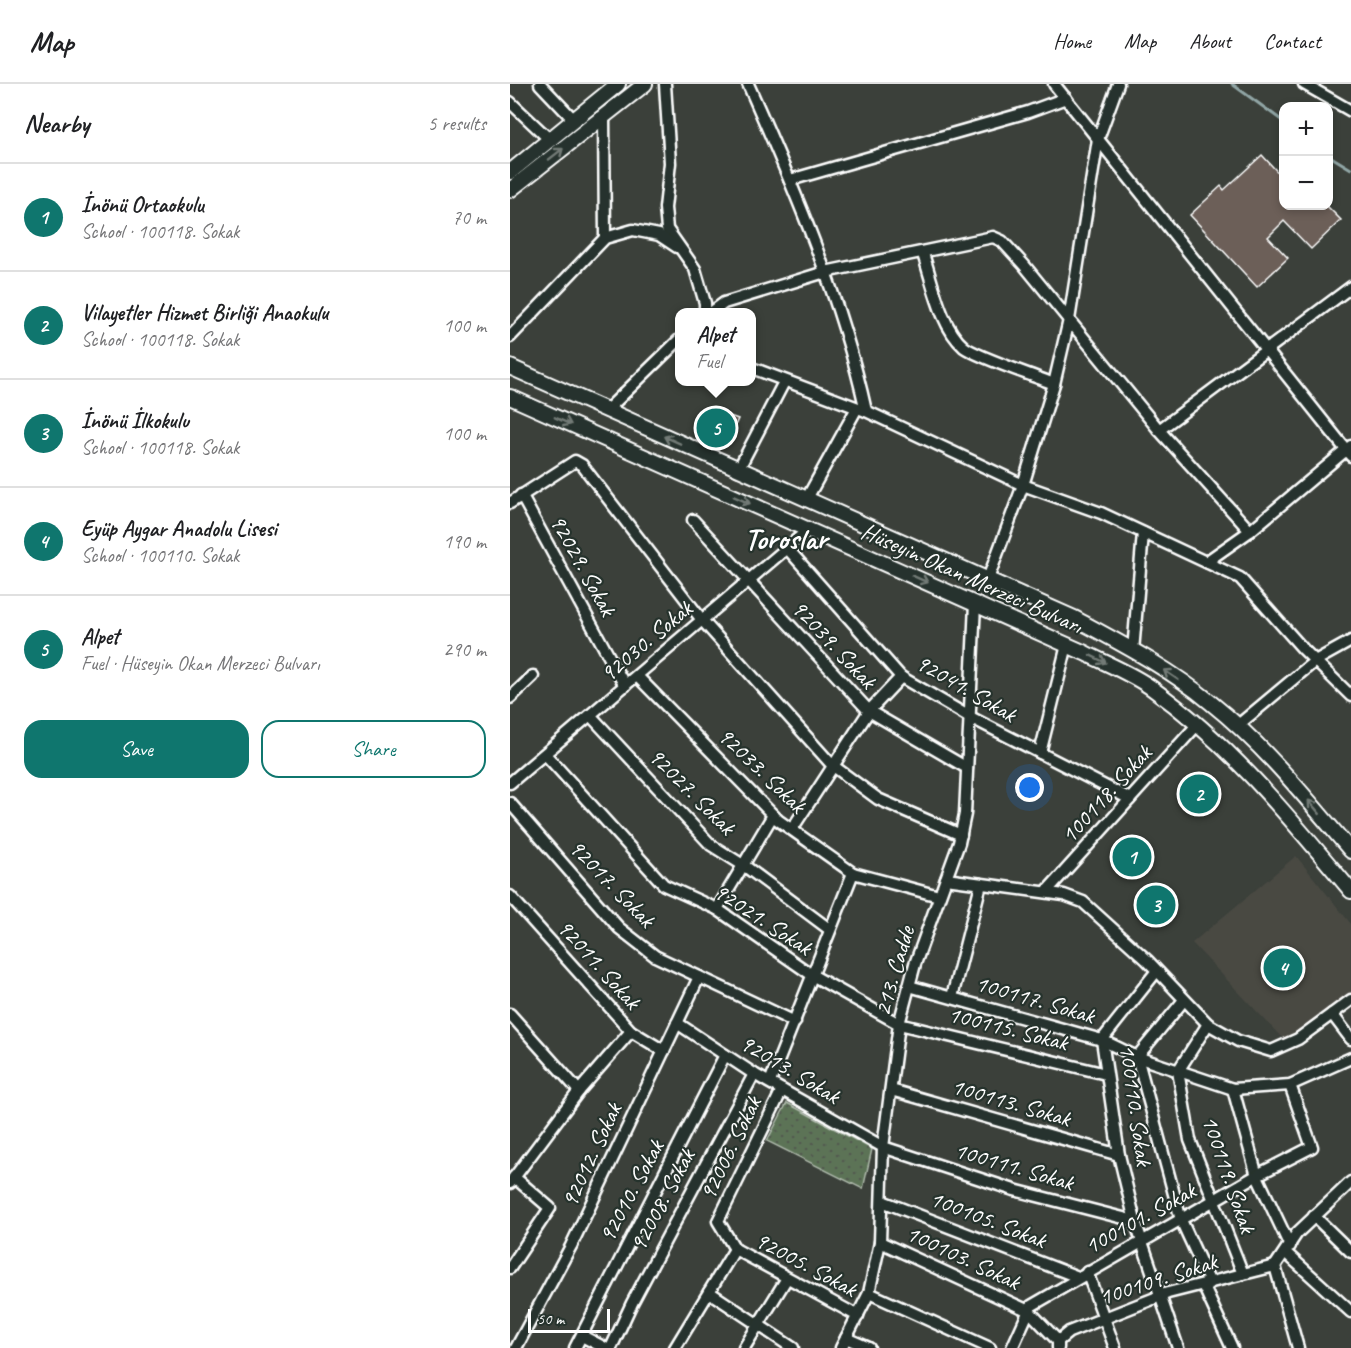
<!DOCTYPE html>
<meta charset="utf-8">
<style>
:root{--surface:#fff;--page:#f2f2f2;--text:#202124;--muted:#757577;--line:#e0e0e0;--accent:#0f766e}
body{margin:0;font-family:Caveat,sans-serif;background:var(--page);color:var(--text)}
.controls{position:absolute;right:18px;top:18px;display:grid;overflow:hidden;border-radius:12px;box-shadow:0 3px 9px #0003}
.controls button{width:54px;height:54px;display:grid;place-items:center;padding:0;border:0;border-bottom:2px solid var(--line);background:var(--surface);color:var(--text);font:30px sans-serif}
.scale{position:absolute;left:18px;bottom:15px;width:82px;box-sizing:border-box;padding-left:6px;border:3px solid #fff;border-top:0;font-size:16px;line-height:21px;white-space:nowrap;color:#fff;-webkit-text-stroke:4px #26332d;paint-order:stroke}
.you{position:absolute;left:520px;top:704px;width:21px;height:21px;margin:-15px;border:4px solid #fff;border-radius:50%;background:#1a73e8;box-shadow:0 0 0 9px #1a73e833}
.badge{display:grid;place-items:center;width:39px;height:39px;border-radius:50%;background:var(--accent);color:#fff;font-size:20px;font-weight:700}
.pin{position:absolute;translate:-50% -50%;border:3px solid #fff;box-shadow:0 2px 6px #0006}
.popup{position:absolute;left:165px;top:224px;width:81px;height:78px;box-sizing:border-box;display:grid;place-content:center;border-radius:12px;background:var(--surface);filter:drop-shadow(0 2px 4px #0005);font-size:20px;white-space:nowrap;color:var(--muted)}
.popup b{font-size:22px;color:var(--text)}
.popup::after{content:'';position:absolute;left:50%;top:100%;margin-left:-12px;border:12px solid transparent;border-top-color:var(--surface)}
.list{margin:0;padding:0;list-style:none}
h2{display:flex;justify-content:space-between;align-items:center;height:78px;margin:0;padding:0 24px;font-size:26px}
h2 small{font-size:20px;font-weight:400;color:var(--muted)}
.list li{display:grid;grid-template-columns:39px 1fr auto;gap:18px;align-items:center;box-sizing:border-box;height:108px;padding:0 24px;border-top:2px solid var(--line)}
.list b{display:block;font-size:22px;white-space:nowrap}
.list p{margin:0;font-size:20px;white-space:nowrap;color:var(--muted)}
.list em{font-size:20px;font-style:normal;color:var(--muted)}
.actions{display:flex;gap:12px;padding:18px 24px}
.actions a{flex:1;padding:14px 0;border:2px solid var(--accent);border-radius:18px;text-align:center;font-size:21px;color:var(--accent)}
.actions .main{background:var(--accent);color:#fff}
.map{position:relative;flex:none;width:841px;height:1264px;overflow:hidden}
header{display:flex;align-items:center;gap:36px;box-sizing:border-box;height:84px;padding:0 30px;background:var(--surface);border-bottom:2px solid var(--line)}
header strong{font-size:28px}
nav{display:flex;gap:33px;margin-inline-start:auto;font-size:21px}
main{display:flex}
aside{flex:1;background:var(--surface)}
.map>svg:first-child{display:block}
.built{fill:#4a4943}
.grass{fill:url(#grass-dots);stroke:#aeb9ab;stroke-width:1.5}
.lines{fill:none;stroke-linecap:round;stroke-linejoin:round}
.stream{stroke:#91a6a6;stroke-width:3}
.building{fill:#6c5f59;stroke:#fff;stroke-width:1.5}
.minor-casing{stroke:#fff;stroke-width:15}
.major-casing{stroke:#fff;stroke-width:18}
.minor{stroke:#26332d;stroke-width:10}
.major{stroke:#26332d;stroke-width:14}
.oneway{stroke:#727a76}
.labels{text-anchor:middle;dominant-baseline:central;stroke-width:4.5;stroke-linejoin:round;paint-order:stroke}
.street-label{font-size:24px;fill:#fff;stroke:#26332d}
.district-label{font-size:30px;font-weight:bold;fill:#fff;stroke:#26332d}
</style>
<header>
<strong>Map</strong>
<nav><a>Home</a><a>Map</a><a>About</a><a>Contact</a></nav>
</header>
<main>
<aside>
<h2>Nearby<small>5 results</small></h2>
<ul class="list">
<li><span class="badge">1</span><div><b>İnönü Ortaokulu</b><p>School · 100118. Sokak</p></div><em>70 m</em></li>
<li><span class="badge">2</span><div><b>Vilayetler Hizmet Birliği Anaokulu</b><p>School · 100118. Sokak</p></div><em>100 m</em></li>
<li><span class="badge">3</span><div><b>İnönü İlkokulu</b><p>School · 100118. Sokak</p></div><em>100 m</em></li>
<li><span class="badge">4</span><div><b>Eyüp Aygar Anadolu Lisesi</b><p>School · 100110. Sokak</p></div><em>190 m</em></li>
<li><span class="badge">5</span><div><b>Alpet</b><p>Fuel · Hüseyin Okan Merzeci Bulvarı</p></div><em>290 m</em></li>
</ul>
<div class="actions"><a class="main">Save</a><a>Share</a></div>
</aside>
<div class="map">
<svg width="841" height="1264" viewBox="0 0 841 1264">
<defs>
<pattern id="grass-dots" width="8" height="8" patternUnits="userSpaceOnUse" patternTransform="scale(1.5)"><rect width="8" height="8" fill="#5c7357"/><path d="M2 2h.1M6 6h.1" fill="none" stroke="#525a50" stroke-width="1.8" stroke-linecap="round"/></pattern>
</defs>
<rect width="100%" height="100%" fill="#3b403a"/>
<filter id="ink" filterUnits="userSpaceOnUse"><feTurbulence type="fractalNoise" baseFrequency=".0167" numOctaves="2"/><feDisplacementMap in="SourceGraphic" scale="12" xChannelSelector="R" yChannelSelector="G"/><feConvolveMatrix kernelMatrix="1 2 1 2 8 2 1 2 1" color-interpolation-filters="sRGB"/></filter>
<g filter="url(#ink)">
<polygon class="built" points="786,772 841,840 841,909 777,959 682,859"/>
<polygon class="grass" points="277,1019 362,1065 353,1105 257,1057"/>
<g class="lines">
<g class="stream">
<polyline points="722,0 774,38"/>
<polyline points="818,71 841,85"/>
</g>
</g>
<g class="building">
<polygon points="752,71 774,95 774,122 817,122 831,136 801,165 774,137 758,153 778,174 747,203 680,131 711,102 714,106"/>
<polygon points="198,324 228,335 216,362 188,351"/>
</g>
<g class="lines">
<g class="minor-casing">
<g id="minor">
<polyline points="30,0 64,36"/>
<polyline points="155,0 160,79 155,124 157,145 185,185 195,219 195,228"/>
<path d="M238,0C285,106 331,214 356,327"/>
<polyline points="544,0 841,372"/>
<polyline points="794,0 841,27"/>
<polyline points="0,18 39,55"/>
<polyline points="94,33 95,154"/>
<polyline points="280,96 518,28 556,14"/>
<path d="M413,170C423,199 430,242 454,263C467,273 525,292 544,300"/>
<polyline points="202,228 214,219 315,188 483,153 492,157 514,181 649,346 740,447"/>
<polyline points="0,253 95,154 123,146 149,151 167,163"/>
<polyline points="242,284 356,327 513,401 591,429 730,494 793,565 841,612"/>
<polyline points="96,327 170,255"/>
<polyline points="649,346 841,203"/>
<polyline points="228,386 274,298"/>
<polyline points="11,411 115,602"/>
<polyline points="296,416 347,324"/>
<polyline points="0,419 65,377 72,381 192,536 322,681 368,715 451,751"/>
<polyline points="183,436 359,627 457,684"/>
<polyline points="277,464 391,593 458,632 620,715"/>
<polyline points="696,478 740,447 841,362"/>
<polyline points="478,495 513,401 544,300 559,236 588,55 608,0"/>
<polyline points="623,567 633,449"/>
<polyline points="127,592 268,736 343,789 429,812"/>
<polyline points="0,614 23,592"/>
<polyline points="81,632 201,761 236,783 319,845"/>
<polyline points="727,642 805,577 841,557"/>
<polyline points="530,669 557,561"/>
<polyline points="35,670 154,801 207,825 302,891 389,940 596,990"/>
<polyline points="0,699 298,446"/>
<polyline points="0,719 109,844 145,872 285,938"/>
<polyline points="282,745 359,627 391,593"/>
<polyline points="436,795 554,811 573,818 637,876 698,940 728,957 761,967 788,955 841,916"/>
<polyline points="536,808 687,641"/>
<polyline points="0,812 121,947 154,967"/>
<polyline points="207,825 263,731"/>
<polyline points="646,888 592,956 609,1071 625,1137 668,1264"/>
<polyline points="399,902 592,956 627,973 723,1005 780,1001 841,974"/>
<polyline points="442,913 471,800"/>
<polyline points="674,916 627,973 671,1136 700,1199"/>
<polyline points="0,930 69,1007"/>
<polyline points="822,930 841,955"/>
<polyline points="167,939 244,990 373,1063 504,1106 625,1137"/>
<polyline points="698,940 668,987 680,1056 733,1190"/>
<polyline points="260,998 343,789"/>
<polyline points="723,1005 747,1092 780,1162"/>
<polyline points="381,1006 609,1071"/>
<polyline points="0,1099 69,1007 121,947"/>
<polyline points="372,1117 568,1193"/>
<polyline points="804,1132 841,1168"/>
<polyline points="370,1158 519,1227 548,1257 548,1264"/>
<polyline points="225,1165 208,1137 272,1006"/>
<polyline points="225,1165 348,1232"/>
<polyline points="776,1169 841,1228"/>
<polyline points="765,1182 787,1149 841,1098"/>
<polyline points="765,1182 788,1264"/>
<polyline points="0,1184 40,1124 4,1093"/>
<polyline points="577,1188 605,1264"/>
<polyline points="693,1201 722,1264"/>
<polyline points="199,1208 283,1264"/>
<polyline points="359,1209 480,1264"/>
<polyline points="72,1252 95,1264"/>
<polyline points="336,1254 359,1264"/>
<polyline points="548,1257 559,1248 658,1209 765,1182"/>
<polyline points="6,1264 61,1162 189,893"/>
<polyline points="65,1264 215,971"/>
<polyline points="101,1264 122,1219 244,990"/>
<polyline points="165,1264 225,1165"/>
<polyline points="234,1264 277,1194"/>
<polyline points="331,1264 359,1209 370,1158 373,1063 389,940 405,880 449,759 455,730 465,520"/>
<polyline points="502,1264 521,1222 751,1089 802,1063 780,1001"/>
</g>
</g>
<g class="major-casing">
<g id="major">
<polyline points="0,88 108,0"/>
<polyline points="0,106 135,0"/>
<path d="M0,283L564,534C610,559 659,584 700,618C754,661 797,715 841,767"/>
<path d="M0,313L575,569C597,580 623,590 643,605C721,661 780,734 841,807"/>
</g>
</g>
<use href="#minor" class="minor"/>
<use href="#major" class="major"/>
</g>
<defs><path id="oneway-shaft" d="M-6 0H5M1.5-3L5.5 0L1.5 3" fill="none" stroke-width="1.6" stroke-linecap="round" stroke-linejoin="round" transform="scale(1.5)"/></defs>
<g class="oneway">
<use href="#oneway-shaft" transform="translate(46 70) rotate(-38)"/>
<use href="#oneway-shaft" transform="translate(53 337) rotate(24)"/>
<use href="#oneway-shaft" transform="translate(162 356) rotate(-156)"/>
<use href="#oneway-shaft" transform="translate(232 416) rotate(24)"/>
<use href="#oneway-shaft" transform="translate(410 495) rotate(24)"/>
<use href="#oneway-shaft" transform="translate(588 575) rotate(26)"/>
<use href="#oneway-shaft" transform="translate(661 591) rotate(-146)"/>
<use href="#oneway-shaft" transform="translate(804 723) rotate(-130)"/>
</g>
</g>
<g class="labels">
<g class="street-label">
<text transform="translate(73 481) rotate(61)">92029. Sokak</text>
<text transform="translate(462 494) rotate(24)">Hüseyin Okan Merzeci Bulvarı</text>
<text transform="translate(136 557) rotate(-40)">92030. Sokak</text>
<text transform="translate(324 560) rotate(47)">92039. Sokak</text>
<text transform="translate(456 604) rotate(30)">92041. Sokak</text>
<text transform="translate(252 686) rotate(44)">92033. Sokak</text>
<text transform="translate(182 707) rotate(45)">92027. Sokak</text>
<text transform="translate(596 710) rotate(-48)">100118. Sokak</text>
<text transform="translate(102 799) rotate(46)">92017. Sokak</text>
<text transform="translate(253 835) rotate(33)">92021. Sokak</text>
<text transform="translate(89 880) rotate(48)">92011. Sokak</text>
<text transform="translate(384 887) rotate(-74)">213. Cadde</text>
<text transform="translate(525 915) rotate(16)">100117. Sokak</text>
<text transform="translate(498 944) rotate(14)">100115. Sokak</text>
<text transform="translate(280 985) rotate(31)">92013. Sokak</text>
<text transform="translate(501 1018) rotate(16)">100113. Sokak</text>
<text transform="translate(626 1021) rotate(82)">100110. Sokak</text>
<text transform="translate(220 1064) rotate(-64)">92006. Sokak</text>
<text transform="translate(81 1071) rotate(-65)">92012. Sokak</text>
<text transform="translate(504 1082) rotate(16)">100111. Sokak</text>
<text transform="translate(719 1090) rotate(71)">100119. Sokak</text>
<text transform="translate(121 1107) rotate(-62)">92010. Sokak</text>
<text transform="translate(152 1116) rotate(-62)">92008. Sokak</text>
<text transform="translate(630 1134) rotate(-29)">100101. Sokak</text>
<text transform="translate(478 1135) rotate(21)">100105. Sokak</text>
<text transform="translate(453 1173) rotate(25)">100103. Sokak</text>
<text transform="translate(296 1180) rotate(28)">92005. Sokak</text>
<text transform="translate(648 1195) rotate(-18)">100109. Sokak</text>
</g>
<g class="district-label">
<text x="276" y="455">Toroslar</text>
</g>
</g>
</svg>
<div class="controls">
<button>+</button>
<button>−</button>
</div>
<div class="scale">50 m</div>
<div class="you"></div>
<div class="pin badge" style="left:622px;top:773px">1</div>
<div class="pin badge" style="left:689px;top:710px">2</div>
<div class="pin badge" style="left:646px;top:821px">3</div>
<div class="pin badge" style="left:773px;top:884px">4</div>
<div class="pin badge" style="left:206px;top:344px">5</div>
<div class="popup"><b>Alpet</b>Fuel</div>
</div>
</main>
